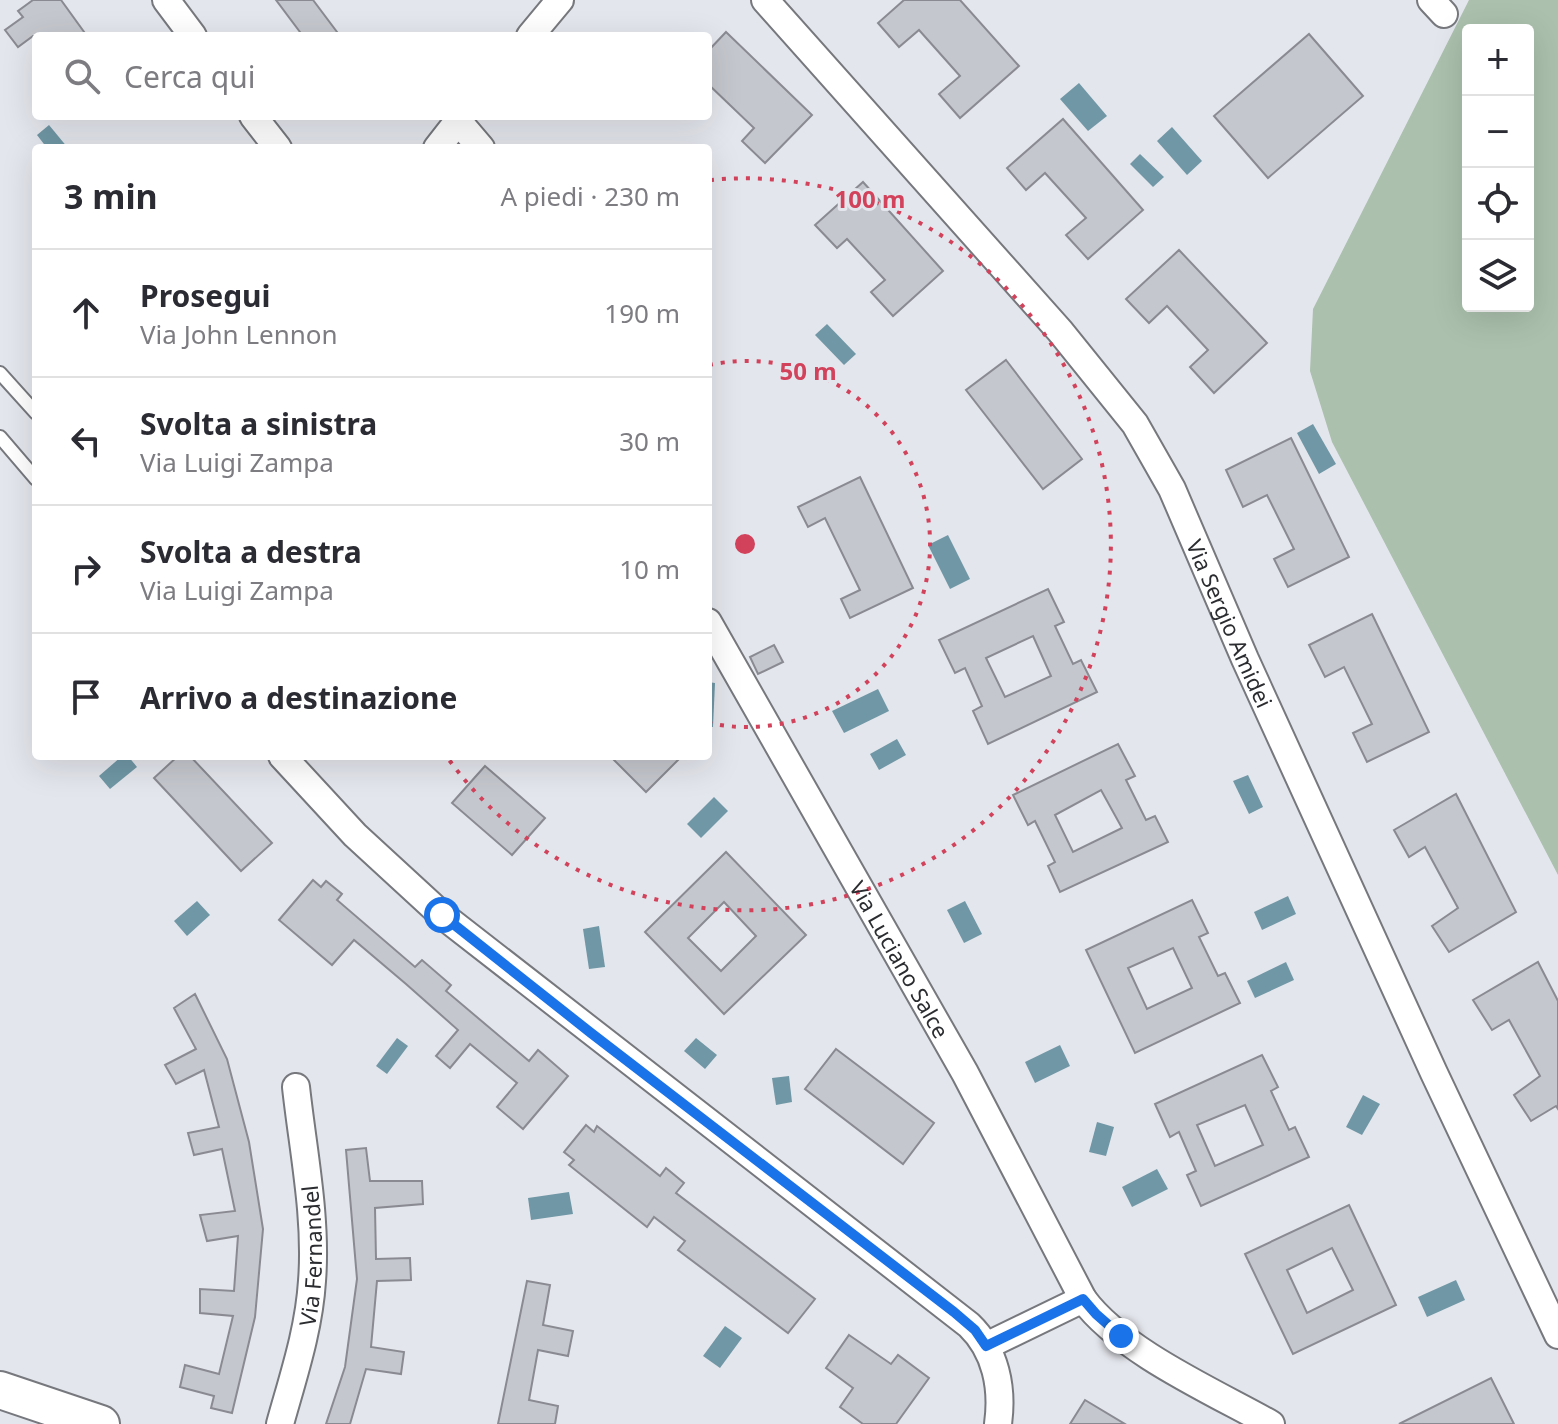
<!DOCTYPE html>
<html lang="it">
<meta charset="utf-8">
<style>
:root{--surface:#fff;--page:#f7f7f7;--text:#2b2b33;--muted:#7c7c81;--line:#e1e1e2}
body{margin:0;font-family:"Noto Sans",sans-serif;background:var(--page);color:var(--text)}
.controls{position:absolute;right:24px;top:24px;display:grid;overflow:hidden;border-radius:8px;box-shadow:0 8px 32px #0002}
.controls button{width:72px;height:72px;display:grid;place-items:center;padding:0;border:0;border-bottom:2px solid var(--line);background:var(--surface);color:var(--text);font:40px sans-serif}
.stop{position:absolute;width:24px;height:24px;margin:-18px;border:6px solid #1a73e8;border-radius:50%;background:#fff}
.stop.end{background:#1a73e8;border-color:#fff;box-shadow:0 2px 8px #0008}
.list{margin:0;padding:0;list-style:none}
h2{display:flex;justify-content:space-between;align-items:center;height:104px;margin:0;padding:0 32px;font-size:34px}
h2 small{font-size:26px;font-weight:400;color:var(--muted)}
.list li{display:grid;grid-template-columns:52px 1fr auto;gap:24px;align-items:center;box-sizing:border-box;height:128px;padding:0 32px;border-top:2px solid var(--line)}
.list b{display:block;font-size:30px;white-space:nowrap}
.list p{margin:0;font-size:26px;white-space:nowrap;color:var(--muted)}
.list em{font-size:26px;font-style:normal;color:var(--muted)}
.icon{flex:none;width:44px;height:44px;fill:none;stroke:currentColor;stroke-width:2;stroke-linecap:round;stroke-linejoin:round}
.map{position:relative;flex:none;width:1558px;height:1424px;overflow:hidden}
.search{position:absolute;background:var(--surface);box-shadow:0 8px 32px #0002;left:32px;top:32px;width:680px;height:88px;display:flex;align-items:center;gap:20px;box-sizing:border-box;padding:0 28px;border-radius:8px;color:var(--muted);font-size:30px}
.panel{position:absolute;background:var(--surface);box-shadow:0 8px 32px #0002;left:32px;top:144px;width:680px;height:616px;border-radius:8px}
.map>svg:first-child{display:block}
.green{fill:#abc0ad;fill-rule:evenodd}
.water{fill:#7097a5}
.building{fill:#c5c7ce;stroke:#8a8b92;stroke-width:2;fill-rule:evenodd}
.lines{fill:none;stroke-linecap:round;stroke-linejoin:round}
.lane-casing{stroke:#76787e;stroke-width:16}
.street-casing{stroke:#76787e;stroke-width:30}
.secondary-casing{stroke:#76787e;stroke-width:40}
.lane{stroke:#fff;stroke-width:12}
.street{stroke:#fff;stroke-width:26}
.secondary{stroke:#fff;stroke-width:36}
.route{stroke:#1a73e8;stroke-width:10}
.ring{fill:none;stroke:#d2425b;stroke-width:4;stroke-dasharray:4 8}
.labels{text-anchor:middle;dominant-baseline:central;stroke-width:6;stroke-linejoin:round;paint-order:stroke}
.street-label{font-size:22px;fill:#2b2c2f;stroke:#e4e6ed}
.centre{fill:#d2425b;stroke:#e4e6ed;stroke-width:4}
.ring-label{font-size:24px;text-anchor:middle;font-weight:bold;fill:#d2425b;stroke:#e4e6ed;stroke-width:6;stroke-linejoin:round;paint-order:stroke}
</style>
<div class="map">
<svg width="1558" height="1424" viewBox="0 0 1558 1424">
<rect width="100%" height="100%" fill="#e4e6ed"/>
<path class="green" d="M1469,0H1558V875L1332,442L1310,371L1313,309ZM1468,30H1528V306H1468Z"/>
<g class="water">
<polygon points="1079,83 1107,116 1088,131 1060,99"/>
<polygon points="49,125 68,148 47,148 37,135"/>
<polygon points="1172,127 1202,161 1187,175 1157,141"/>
<polygon points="1140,154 1164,177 1153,187 1130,164"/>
<polygon points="827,324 856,354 844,365 815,335"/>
<polygon points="1313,424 1336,464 1319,474 1297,433"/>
<polygon points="948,535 970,579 950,589 928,545"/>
<polygon points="708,682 715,683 713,727 708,727"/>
<polygon points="878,689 889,711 844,733 832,711"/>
<polygon points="897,739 906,755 879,770 870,754"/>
<polygon points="122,756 128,756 137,767 110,789 99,776"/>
<polygon points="1248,775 1263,807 1249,814 1233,781"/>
<polygon points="714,797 728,811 701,838 687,824"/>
<polygon points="1288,896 1296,914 1262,930 1254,912"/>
<polygon points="197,901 210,915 187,936 174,921"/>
<polygon points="965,901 982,934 964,943 947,910"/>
<polygon points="599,926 605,967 589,969 583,929"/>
<polygon points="1286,962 1294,980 1255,998 1247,981"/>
<polygon points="397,1038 408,1046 387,1074 376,1066"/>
<polygon points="696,1038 717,1055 705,1069 684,1051"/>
<polygon points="1060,1045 1070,1066 1035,1083 1025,1062"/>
<polygon points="789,1076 792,1102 776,1105 772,1078"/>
<polygon points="1363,1095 1380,1104 1362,1135 1346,1127"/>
<polygon points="1097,1122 1114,1127 1106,1156 1089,1152"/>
<polygon points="1157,1169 1168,1189 1132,1207 1122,1187"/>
<polygon points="569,1192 573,1214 531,1220 528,1198"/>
<polygon points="1456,1280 1465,1300 1427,1317 1418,1297"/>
<polygon points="725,1326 742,1338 720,1368 703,1356"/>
</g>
<g class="building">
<polygon points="33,0 61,0 87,36 33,36 18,47 5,30 23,17 18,11"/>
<polygon points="276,0 313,0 340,36 303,36"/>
<polygon points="904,0 960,0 1019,66 960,118 939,94 960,76 919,30 899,47 878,23"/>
<polygon points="726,32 812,115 765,163 742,141 754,128 708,84 708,51"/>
<polygon points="1309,34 1363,96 1268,178 1214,116"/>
<polygon points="1063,119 1143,210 1088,259 1066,235 1086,218 1045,173 1026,190 1007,168"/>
<polygon points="863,182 943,271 893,316 871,292 885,280 847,239 837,248 815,225"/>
<polygon points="1179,250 1267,343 1214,393 1190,367 1208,350 1167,306 1149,323 1126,299"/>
<polygon points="1006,360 1082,459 1043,489 966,390"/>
<polygon points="1291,438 1349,557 1288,587 1274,559 1294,549 1267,495 1243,507 1226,470"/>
<polygon points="860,477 913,588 850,618 841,599 860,590 825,518 808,527 798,507"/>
<path d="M1048,589L1064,622L1055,626L1073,664L1081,660L1097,692L988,744L973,711L982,706L965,668L955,673L939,640ZM1033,636L1051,676L1005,697L986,658Z"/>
<polygon points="1372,614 1429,732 1367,762 1353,733 1372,724 1344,667 1325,677 1309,645"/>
<polygon points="774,645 783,662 758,674 750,657"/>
<path d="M1118,744L1135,776L1126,780L1146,820L1155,816L1168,842L1060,892L1048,866L1055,862L1035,821L1028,825L1013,795ZM1101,790L1122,828L1073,852L1055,815Z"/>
<polygon points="178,756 190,756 272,843 241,871 154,778"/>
<polygon points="610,756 682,756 646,792"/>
<polygon points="485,766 545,818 512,855 452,803"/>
<polygon points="1456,794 1516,912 1449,952 1432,926 1458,908 1425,847 1409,857 1394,830"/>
<path d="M726,852L806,935L724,1014L645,932ZM724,902L756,936L721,971L688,938Z"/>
<polygon points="313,880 321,887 326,881 342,894 337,900 415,967 422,960 451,985 446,991 529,1061 538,1050 568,1076 523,1129 497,1107 517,1083 470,1044 450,1068 436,1056 458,1030 406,984 354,940 332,965 279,920"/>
<path d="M1192,900L1208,933L1199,937L1218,976L1225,973L1240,1003L1135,1053L1086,950ZM1173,948L1192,988L1147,1009L1128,968Z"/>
<polygon points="1538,962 1558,1001 1558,1109 1556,1106 1531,1121 1514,1095 1540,1076 1509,1020 1492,1030 1473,1000"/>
<polygon points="195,994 227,1059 249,1142 263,1229 255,1317 232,1413 211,1408 214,1396 180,1387 185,1365 219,1374 233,1316 200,1313 200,1289 234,1291 238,1236 207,1241 200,1215 235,1211 222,1149 194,1155 188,1133 219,1127 204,1070 176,1084 165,1065 196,1049 174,1008"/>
<polygon points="836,1049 934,1123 903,1164 805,1089"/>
<path d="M1262,1055L1278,1087L1271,1091L1289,1130L1295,1127L1309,1157L1201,1206L1187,1175L1196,1171L1179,1132L1170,1137L1155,1104ZM1245,1105L1263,1145L1215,1166L1197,1125Z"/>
<polygon points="586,1125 594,1132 597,1126 660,1176 666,1168 684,1183 676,1193 815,1299 788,1333 678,1250 685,1241 654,1217 647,1227 569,1165 574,1160 564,1152"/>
<polygon points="366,1148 370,1181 422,1181 423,1204 375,1208 376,1259 410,1258 411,1280 377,1281 371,1347 404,1352 401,1374 366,1369 350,1424 326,1424 345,1367 357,1279 346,1150"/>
<path d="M1349,1205L1396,1305L1293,1354L1245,1254ZM1332,1248L1353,1290L1307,1313L1287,1270Z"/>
<polygon points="527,1281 550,1285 543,1325 573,1331 568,1356 538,1350 529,1400 558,1406 555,1424 498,1424"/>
<polygon points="849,1335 891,1364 898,1355 929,1378 896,1424 863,1424 840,1407 853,1388 826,1368"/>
<polygon points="1491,1378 1514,1424 1399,1424"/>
<polygon points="1085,1400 1125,1424 1070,1424"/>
</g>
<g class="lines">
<g class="lane-casing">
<g id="lane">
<polyline points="0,373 36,413"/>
<polyline points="0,437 36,479"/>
</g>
</g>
<g class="street-casing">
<g id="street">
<polyline points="166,0 193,36"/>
<path id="s1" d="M765,0L1060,331L1135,424L1172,489L1245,659L1434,1073L1558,1335"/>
<polyline points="1431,0 1444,14"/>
<polyline points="530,36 560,0"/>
<polyline points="253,116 278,148"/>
<polyline points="458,121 481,148"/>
<polyline points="437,148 462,116"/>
<path id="s2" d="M708,622L965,1073L1083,1299"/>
<path d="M282,756L355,835L442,915L969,1325C996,1351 1003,1388 998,1424"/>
<path d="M986,1346L1083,1299C1121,1351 1214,1392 1271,1424"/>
<path id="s3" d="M280,1424C293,1377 309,1330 312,1281C317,1217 303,1151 296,1087"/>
</g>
</g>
<g class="secondary-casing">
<polyline id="secondary" points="0,1390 101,1424"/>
</g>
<use href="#lane" class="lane"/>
<use href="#street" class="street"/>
<use href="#secondary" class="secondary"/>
</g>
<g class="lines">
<polyline class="route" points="442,915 591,1033 954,1312 975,1330 986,1346 1083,1299 1096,1314 1121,1336"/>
</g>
<g class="ring">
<path d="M709 365A183 183 0 1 1 709 723"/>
<path d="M710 180A366 366 0 1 1 447 757"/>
</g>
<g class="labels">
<g class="street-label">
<text stroke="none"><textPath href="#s1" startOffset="784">Via Sergio Amidei</textPath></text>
<text stroke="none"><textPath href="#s2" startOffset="388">Via Luciano Salce</textPath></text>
<text stroke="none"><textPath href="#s3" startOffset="172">Via Fernandel</textPath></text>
</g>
</g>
<circle cx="745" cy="544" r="12" class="centre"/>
<g class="ring-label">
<text x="870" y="208">100 m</text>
<text x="808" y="380">50 m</text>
</g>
</svg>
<div class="controls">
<button>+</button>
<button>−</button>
<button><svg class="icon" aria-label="locate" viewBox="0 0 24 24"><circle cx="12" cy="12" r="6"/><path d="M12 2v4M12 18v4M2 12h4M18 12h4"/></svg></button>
<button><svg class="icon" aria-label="layers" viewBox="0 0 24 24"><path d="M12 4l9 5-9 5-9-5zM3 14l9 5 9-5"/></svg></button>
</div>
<div class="stop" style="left:442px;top:915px"></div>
<div class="stop end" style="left:1121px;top:1336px"></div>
<div class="search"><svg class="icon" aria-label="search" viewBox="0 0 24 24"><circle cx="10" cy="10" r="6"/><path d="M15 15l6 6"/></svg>Cerca qui</div>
<section class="panel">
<h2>3 min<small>A piedi · 230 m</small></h2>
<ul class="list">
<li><svg class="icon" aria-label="ahead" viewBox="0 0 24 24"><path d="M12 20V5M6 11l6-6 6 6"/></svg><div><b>Prosegui</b><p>Via John Lennon</p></div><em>190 m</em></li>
<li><svg class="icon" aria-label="left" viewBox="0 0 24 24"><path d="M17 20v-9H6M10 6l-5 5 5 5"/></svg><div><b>Svolta a sinistra</b><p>Via Luigi Zampa</p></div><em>30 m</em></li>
<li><svg class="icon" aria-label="right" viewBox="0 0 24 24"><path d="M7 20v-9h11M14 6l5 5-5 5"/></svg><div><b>Svolta a destra</b><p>Via Luigi Zampa</p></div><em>10 m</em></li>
<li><svg class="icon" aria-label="arrive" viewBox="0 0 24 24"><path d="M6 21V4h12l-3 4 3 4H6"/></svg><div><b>Arrivo a destinazione</b></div></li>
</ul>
</section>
</div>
